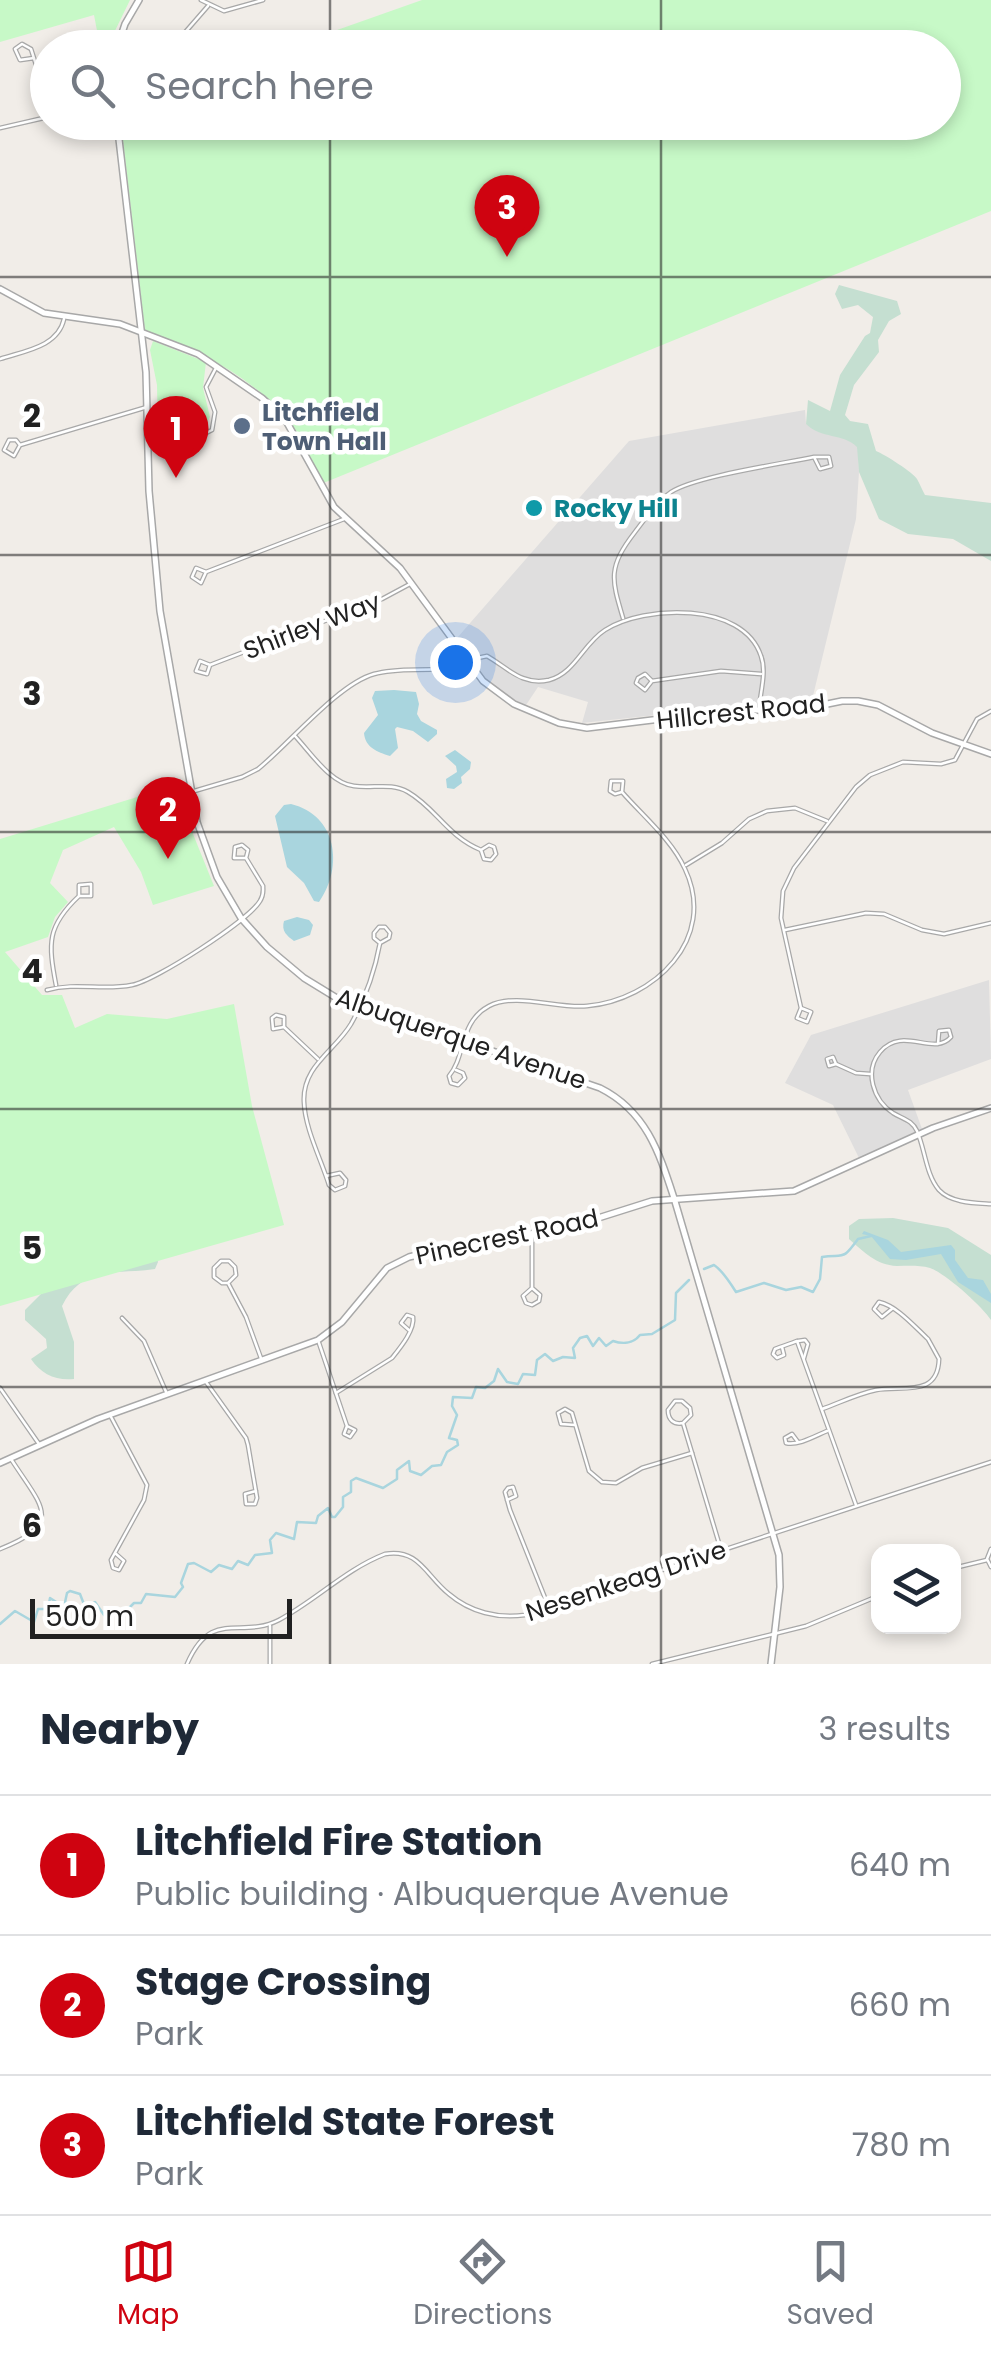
<!DOCTYPE html>
<meta charset="utf-8">
<style>
:root{--surface:#fff;--page:#f6f6f7;--text:#1f2937;--muted:#747a83;--line:#e0e1e3;--accent:#cf0310}
body{margin:0;font-family:Poppins,sans-serif;background:var(--page);color:var(--text)}
.controls{position:absolute;right:30px;bottom:30px;display:grid;overflow:hidden;border-radius:20px;box-shadow:0 5px 15px #0003}
.controls button{width:90px;height:90px;display:grid;place-items:center;padding:0;border:0;border-bottom:2px solid var(--line);background:var(--surface);color:var(--text);font:50px sans-serif}
.scale{position:absolute;left:30px;bottom:25px;width:262px;box-sizing:border-box;padding-left:10px;border:5px solid #212121;border-top:0;font-size:28px;line-height:35px;white-space:nowrap;color:#212121;-webkit-text-stroke:8px #fff;paint-order:stroke}
.you{position:absolute;left:455px;top:662px;width:35px;height:35px;margin:-25px;border:8px solid #fff;border-radius:50%;background:#1a73e8;box-shadow:0 0 0 15px #1a73e833}
.badge{display:grid;place-items:center;width:65px;height:65px;border-radius:50%;background:var(--accent);color:#fff;font-size:32px;font-weight:700}
.pin{position:absolute;translate:-50% -82px;filter:drop-shadow(0 2px 5px #0008)}
.pin::after{content:'';position:absolute;top:52px;width:35px;height:30px;background:inherit;clip-path:polygon(0 0,100% 0,50% 100%)}
.list{margin:0;padding:0;list-style:none}
h2{display:flex;justify-content:space-between;align-items:center;height:130px;margin:0;padding:0 40px;font-size:42px}
h2 small{font-size:32px;font-weight:400;color:var(--muted)}
.list li{display:grid;grid-template-columns:65px 1fr auto;gap:30px;align-items:center;box-sizing:border-box;height:140px;padding:0 40px;border-top:2px solid var(--line)}
.list b{display:block;font-size:38px;white-space:nowrap}
.list p{margin:0;font-size:32px;white-space:nowrap;color:var(--muted)}
.list em{font-size:32px;font-style:normal;color:var(--muted)}
.icon{flex:none;width:55px;height:55px;fill:none;stroke:currentColor;stroke-width:2;stroke-linecap:round;stroke-linejoin:round}
.map{position:relative;flex:none;width:991px;height:1664px;overflow:hidden}
.search{position:absolute;background:var(--surface);box-shadow:0 5px 15px #0003;left:30px;right:30px;top:30px;height:110px;display:flex;align-items:center;gap:25px;box-sizing:border-box;padding:0 35px;border-radius:55px;color:var(--muted);font-size:38px}
.sheet{height:550px;background:var(--surface)}
nav{display:flex;justify-content:space-around;align-items:center;box-sizing:border-box;height:140px;border-top:2px solid var(--line);background:var(--surface);font-size:28px;color:var(--muted)}
nav a{display:grid;justify-items:center;gap:5px}
nav .on{color:var(--accent)}
.map>svg:first-child{display:block}
.residential{fill:#dfdede}
.wetland{fill:#c5dfd1}
.park{fill:#c7f9c7}
.water{fill:#a9d5de}
.lines{fill:none;stroke-linecap:round;stroke-linejoin:round}
.stream{stroke:#a9d5de;stroke-width:2.5}
.minor-casing{stroke:#a8a8a8;stroke-width:5}
.tertiary-casing{stroke:#a8a8a8;stroke-width:8}
.minor{stroke:#fff;stroke-width:2.5}
.tertiary{stroke:#fff;stroke-width:5}
.grid{fill:none;stroke:#212121;stroke-width:2.5;stroke-opacity:0.55}
.service-dot{fill:#5c6f8a;stroke:#fff;stroke-width:4}
.culture-dot{fill:#0f9aa8;stroke:#fff;stroke-width:4}
.labels{text-anchor:middle;dominant-baseline:central;stroke-width:9;stroke-linejoin:round;paint-order:stroke}
.service-label{font-size:25px;font-weight:bold;fill:#4e5e75;stroke:#fff;text-anchor:start}
.culture-label{font-size:25px;font-weight:bold;fill:#0d838f;stroke:#fff;text-anchor:start}
.street-label{font-size:25px;fill:#212121;stroke:#fff}
.grid-label{font-size:32px;text-anchor:middle;font-weight:bold;fill:#212121;stroke:#fff;stroke-width:9;stroke-linejoin:round;paint-order:stroke}
</style>
<div class="map">
<svg width="991" height="1664" viewBox="0 0 991 1664">
<rect width="100%" height="100%" fill="#f1ede8"/>
<g class="residential">
<polygon points="805,410 806,424 850,439 858,447 859,472 856,519 811,704 784,708 741,706 582,723 588,702 538,687 526,705 504,695 485,679 457,638 629,441"/>
<polygon points="989,980 991,1059 908,1090 922,1129 859,1158 833,1105 785,1083 811,1035"/>
</g>
<g class="wetland">
<path d="M839,285L897,301L901,314L889,321L878,340L879,352L854,385L845,415L850,421L868,424L876,451C884,454 914,473 917,479C920,484 922,490 925,495L991,503V561L953,539L908,534L879,519L859,472L857,447C843,433 821,439 806,424L808,400L830,411L840,375L865,336L870,333L873,317L858,305L842,309L835,294Z"/>
<path d="M893,1218L948,1228L991,1255V1320C982,1306 945,1273 930,1268C919,1265 908,1266 897,1266C876,1265 864,1252 849,1239V1226L859,1219Z"/>
<path d="M154,1245L158,1262L155,1269C117,1275 83,1264 62,1306L74,1342V1379C56,1381 41,1374 31,1359L47,1348L46,1339L25,1320V1310L41,1294Z"/>
</g>
<g class="park">
<polygon points="0,0 130,0 111,39 99,41 94,15 0,42"/>
<path d="M422,0H991V211L321,484C312,469 307,451 298,435C267,384 199,349 145,331L121,123L944,122V48L289,47Z"/>
<polygon points="153,341 206,362 203,388 210,417 203,430 167,439 158,435 157,385 150,350"/>
<polygon points="183,783 193,834 214,886 153,905 141,872 114,827 63,850 50,883 68,902 55,917 48,937 5,952 42,995 62,995 75,1028 107,1014 167,1019 234,1004 252,1106 284,1225 0,1306 0,839"/>
</g>
<g class="water">
<path d="M394,690L416,692L419,704L417,714L421,721L437,730V734L428,742L413,731L397,727L395,729L398,748L390,756C377,752 365,747 364,733L378,715L372,698L375,691Z"/>
<polygon points="455,750 471,762 470,769 461,777 462,783 454,789 447,788 446,779 457,772 456,766 445,756"/>
<path d="M291,804C337,815 344,867 319,902L314,901L304,883L287,867L275,816L284,805Z"/>
<path d="M297,917L309,920L313,925L310,935L294,941C287,936 281,931 284,921Z"/>
<polygon points="864,1231 888,1240 901,1252 951,1245 955,1250 955,1260 968,1278 983,1280 991,1294 991,1303 958,1282 941,1254 906,1260 890,1259 871,1236 862,1234"/>
</g>
<g class="lines">
<g class="stream">
<path d="M704,1269L714,1265C722,1270 731,1284 736,1292L764,1283L786,1290L801,1287L813,1292L820,1279L822,1257C845,1254 842,1261 858,1239L871,1236"/>
<path d="M0,1624L15,1611L34,1622L38,1609H48L50,1598L64,1607L67,1593L70,1591L80,1594L85,1607L95,1602L104,1615L124,1613L134,1603H141L146,1594L175,1597L183,1587L181,1583L188,1564L194,1563L211,1572L219,1565L232,1569L238,1561L248,1565L255,1555L272,1553L270,1540L276,1533L294,1539L297,1522L316,1523L318,1516L328,1508L332,1517H335L343,1507V1497L351,1492V1481L356,1478L383,1488L397,1479V1470L409,1461L410,1471L421,1475L432,1466L441,1465L447,1452L458,1445L457,1440L449,1438L457,1415L452,1406L453,1397L472,1398L476,1387L485,1388L494,1381L498,1369L507,1382L518,1384L523,1374L535,1375L537,1360L545,1354L553,1361L563,1357L575,1358L573,1348L580,1338L587,1336L593,1346L599,1338L606,1346L613,1341C622,1344 633,1344 640,1335L652,1334L675,1320L676,1293L689,1280"/>
</g>
<g class="minor-casing">
<g id="minor">
<polyline points="201,0 224,11 263,0"/>
<polyline points="181,37 208,6"/>
<polyline points="34,58 20,60 15,49 22,44 31,49 48,102"/>
<polyline points="0,128 48,117"/>
<path d="M0,359C24,351 58,347 64,319"/>
<polyline points="20,445 14,456 4,450 9,440 16,440 20,445 147,407"/>
<polyline points="149,445 198,437 212,430 215,412 206,387 217,366"/>
<polyline points="206,572 201,583 192,577 196,568 206,572 344,519"/>
<path d="M623,618C611,578 608,567 635,532C646,518 656,502 671,492C696,476 781,464 814,457H829L831,466L820,469L814,457"/>
<path d="M468,660L487,656C508,668 522,686 549,680C575,673 583,644 605,630C644,605 743,601 761,656C767,672 760,693 759,709"/>
<polyline points="210,665 207,674 196,671 200,661 210,665 382,599 410,584"/>
<polyline points="652,681 645,690 636,683 638,678 645,674 652,681 721,671 761,674"/>
<path d="M295,736C311,753 330,783 354,786C372,789 391,782 408,792C436,808 447,836 481,850L484,859L491,860L496,854L494,847L489,845L481,850"/>
<path d="M191,792L242,777L258,769C289,744 338,684 374,674C405,665 436,675 467,663"/>
<polyline points="686,865 722,843 749,819 767,811 795,808 827,821"/>
<polyline points="785,930 866,913 884,914 922,930 944,934 991,923"/>
<path d="M56,985C48,943 47,926 79,896H91V884L79,885V896"/>
<path d="M47,990C77,982 103,991 132,985C155,981 248,921 260,901C264,895 263,892 263,886L246,858L248,850L242,845L235,847L234,858H246"/>
<polyline points="801,1008 811,1012 807,1022 797,1018 801,1008 781,918 783,891 794,868 856,787 870,775 903,762 941,764 955,760 977,719 991,711"/>
<polyline points="284,1027 273,1029 272,1018 276,1015 284,1017 284,1027 318,1059"/>
<path d="M938,1044L939,1031L949,1030L951,1037C933,1057 903,1025 880,1052C864,1071 873,1100 893,1113C903,1119 912,1120 917,1131C925,1149 926,1175 939,1190C951,1203 975,1203 991,1204"/>
<polyline points="836,1064 829,1066 827,1059 833,1057 836,1064 856,1073 870,1074"/>
<path d="M456,1070L463,1073L465,1078L458,1085L451,1083L449,1076C466,1056 459,1022 489,1006C516,992 557,1009 587,1006C654,1000 718,939 685,869C672,840 643,816 622,792L623,781H611L610,791L615,794L622,792"/>
<path d="M326,1176L340,1173L346,1180L345,1186L335,1190L329,1185C321,1159 305,1129 304,1102C302,1066 335,1051 351,1024C365,999 375,970 380,943L389,938L390,933L385,927H379L374,933V938L380,943"/>
<polyline points="532,1236 532,1288 523,1296 526,1303 532,1305 539,1301 540,1295 532,1288"/>
<polyline points="228,1283 222,1283 214,1277 214,1268 221,1261 229,1261 235,1267 236,1275 228,1283 246,1317 262,1361"/>
<polyline points="122,1318 144,1341 167,1394"/>
<polyline points="798,1341 805,1340 808,1344 804,1358"/>
<polyline points="319,1343 347,1426 355,1430 350,1437 344,1434 347,1426"/>
<path d="M782,1347L784,1355L777,1358L773,1354L775,1349C782,1346 790,1344 797,1341L856,1505"/>
<polyline points="206,1382 246,1438 248,1445 257,1498 255,1504 246,1504 245,1494 256,1491"/>
<polyline points="0,1388 39,1444"/>
<path d="M336,1393L392,1358C400,1348 415,1330 413,1317L407,1315L401,1323L410,1331"/>
<path d="M822,1409C839,1403 857,1394 876,1390C902,1385 938,1398 939,1359L928,1339C914,1326 897,1306 879,1302L874,1309L882,1317L893,1308"/>
<polyline points="110,1415 147,1485 144,1500 111,1560 113,1568 119,1570 124,1561 115,1553"/>
<path d="M683,1423C674,1425 668,1420 668,1410L675,1401H682L690,1408L691,1415L683,1423L721,1550"/>
<polyline points="575,1425 561,1424 558,1413 565,1409 572,1413 589,1471 602,1482 616,1483 642,1468 692,1453"/>
<path d="M798,1442L792,1434L785,1438L786,1443C798,1446 815,1436 827,1431"/>
<polyline points="507,1500 516,1496 513,1487 508,1488 505,1492 510,1510 549,1608"/>
<path d="M0,1549C66,1523 41,1506 11,1459"/>
<polyline points="991,1549 987,1559 991,1567"/>
<polyline points="954,1568 987,1560"/>
<polyline points="270,1626 270,1664"/>
<path d="M187,1664C212,1607 240,1640 279,1620C315,1601 346,1569 385,1554C419,1548 426,1576 449,1594C470,1612 498,1619 525,1615L991,1462"/>
<polyline points="652,1664 806,1626 878,1596"/>
</g>
</g>
<g class="tertiary-casing">
<g id="tertiary">
<polyline points="117,48 125,24 139,0"/>
<path d="M117,122L146,372L149,491L160,611L197,822L217,877L241,918L267,947L304,978L335,997L600,1088C646,1111 659,1152 674,1198L779,1555L780,1587L771,1664"/>
<polyline points="0,289 44,313 120,324 198,354 262,398 285,419 334,507 400,568 483,681 514,704 559,723 587,728 742,709 788,712 842,701 858,701 878,705 932,733 991,754"/>
<polyline points="0,1463 98,1419 318,1340 342,1322 387,1268 409,1257 487,1238 557,1231 652,1201 794,1191 933,1128 991,1108"/>
</g>
</g>
<use href="#minor" class="minor"/>
<use href="#tertiary" class="tertiary"/>
</g>
<path class="grid" d="M330,0V48M661,0V48M330,122V1664M661,122V1664M0,277H991M0,555H991M0,832H991M0,1109H991M0,1387H991"/>
<circle class="service-dot" cx="242" cy="426" r="10"/>
<circle class="culture-dot" cx="534" cy="508" r="10"/>
<g class="labels">
<g class="service-label">
<text x="262" y="412">Litchfield<tspan x="262" dy="29">Town Hall</tspan></text>
</g>
<g class="culture-label">
<text x="554" y="508">Rocky Hill</text>
</g>
<g class="street-label">
<text transform="translate(312 626) rotate(-21)">Shirley Way</text>
<text transform="translate(741 712) rotate(-6)">Hillcrest Road</text>
<text transform="translate(461 1039) rotate(19)">Albuquerque Avenue</text>
<text transform="translate(507 1237) rotate(-12)">Pinecrest Road</text>
<text transform="translate(626 1581) rotate(-18)">Nesenkeag Drive</text>
</g>
</g>
<g class="grid-label">
<text x="32" y="427">2</text>
<text x="32" y="705">3</text>
<text x="32" y="982">4</text>
<text x="32" y="1259">5</text>
<text x="32" y="1537">6</text>
</g>
</svg>
<div class="controls">
<button><svg class="icon" aria-label="layers" viewBox="0 0 24 24"><path d="M12 4l9 5-9 5-9-5zM3 14l9 5 9-5"/></svg></button>
</div>
<div class="scale">500 m</div>
<div class="you"></div>
<div class="pin badge" style="left:176px;top:478px">1</div>
<div class="pin badge" style="left:168px;top:859px">2</div>
<div class="pin badge" style="left:507px;top:257px">3</div>
<div class="search"><svg class="icon" aria-label="search" viewBox="0 0 24 24"><circle cx="10" cy="10" r="6"/><path d="M15 15l6 6"/></svg>Search here</div>
</div>
<section class="sheet">
<h2>Nearby<small>3 results</small></h2>
<ul class="list">
<li><span class="badge">1</span><div><b>Litchfield Fire Station</b><p>Public building · Albuquerque Avenue</p></div><em>640 m</em></li>
<li><span class="badge">2</span><div><b>Stage Crossing</b><p>Park</p></div><em>660 m</em></li>
<li><span class="badge">3</span><div><b>Litchfield State Forest</b><p>Park</p></div><em>780 m</em></li>
</ul>
</section>
<nav>
<a class="on"><svg class="icon" aria-label="map" viewBox="0 0 24 24"><path d="M3 6l6-2 6 2 6-2v14l-6 2-6-2-6 2zM9 4v14M15 6v14"/></svg>Map</a>
<a><svg class="icon" aria-label="directions" viewBox="0 0 24 24"><path d="M12 3l9 9-9 9-9-9zM9 14v-3h6M13 9l2 2-2 2"/></svg>Directions</a>
<a><svg class="icon" aria-label="saved" viewBox="0 0 24 24"><path d="M7 4h10v16l-5-4-5 4z"/></svg>Saved</a>
</nav>
